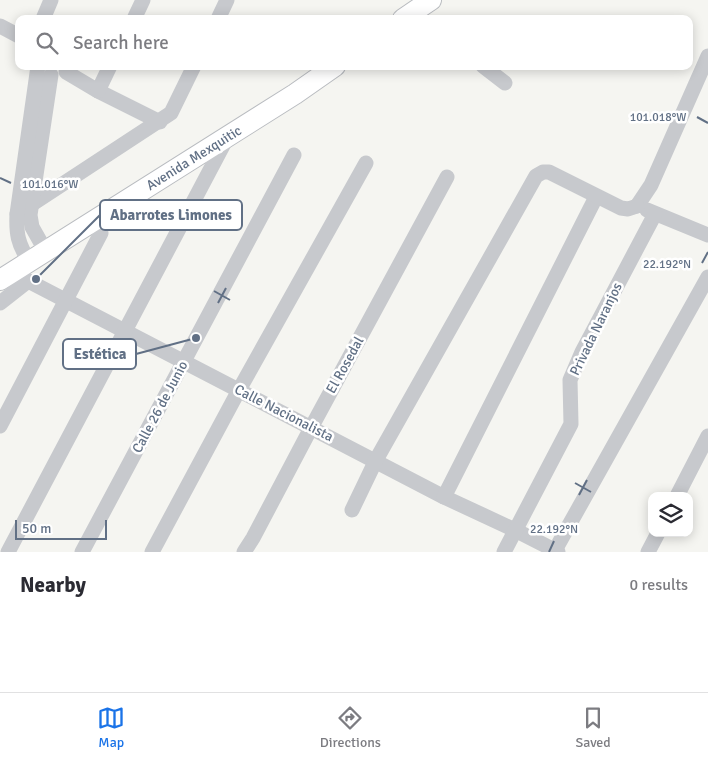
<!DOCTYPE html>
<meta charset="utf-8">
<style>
:root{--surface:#fff;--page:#f7f7f7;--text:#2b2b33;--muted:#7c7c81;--line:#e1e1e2;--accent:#1a73e8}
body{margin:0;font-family:Signika,sans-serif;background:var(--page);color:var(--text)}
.controls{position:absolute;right:15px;bottom:15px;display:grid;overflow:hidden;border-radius:10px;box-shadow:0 2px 12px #0003}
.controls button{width:45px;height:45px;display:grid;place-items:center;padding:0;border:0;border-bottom:1px solid var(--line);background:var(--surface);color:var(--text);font:25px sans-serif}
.scale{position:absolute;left:15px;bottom:12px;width:92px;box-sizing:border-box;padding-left:5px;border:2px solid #617085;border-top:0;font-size:14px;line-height:18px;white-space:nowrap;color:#617085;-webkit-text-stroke:4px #fff;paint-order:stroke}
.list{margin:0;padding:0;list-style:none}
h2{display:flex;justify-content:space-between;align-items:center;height:65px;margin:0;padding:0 20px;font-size:21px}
h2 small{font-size:16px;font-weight:400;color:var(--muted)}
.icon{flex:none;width:28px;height:28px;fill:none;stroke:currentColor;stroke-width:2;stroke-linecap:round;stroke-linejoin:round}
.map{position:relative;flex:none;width:708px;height:552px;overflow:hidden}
.search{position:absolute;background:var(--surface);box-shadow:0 2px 12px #0003;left:15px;right:15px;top:15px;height:55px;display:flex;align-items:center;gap:12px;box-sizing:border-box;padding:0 18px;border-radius:10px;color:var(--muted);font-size:19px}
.sheet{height:140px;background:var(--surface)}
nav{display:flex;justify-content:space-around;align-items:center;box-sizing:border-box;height:70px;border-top:1px solid var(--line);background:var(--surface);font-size:14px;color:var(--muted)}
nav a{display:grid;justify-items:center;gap:2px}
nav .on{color:var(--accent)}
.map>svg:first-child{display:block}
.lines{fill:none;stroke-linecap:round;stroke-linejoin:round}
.major-casing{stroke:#b9bcc0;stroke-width:22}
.minor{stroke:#c7c9cd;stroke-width:15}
.major{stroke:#fff;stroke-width:20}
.ticks{fill:none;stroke:#617085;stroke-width:2}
.labels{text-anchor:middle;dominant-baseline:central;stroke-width:5;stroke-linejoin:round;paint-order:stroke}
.street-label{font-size:14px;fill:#617085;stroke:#fff}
.ticks-label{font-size:12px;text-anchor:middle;fill:#617085;stroke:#fff;stroke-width:5;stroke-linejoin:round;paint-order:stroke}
.leader{fill:none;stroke:#617085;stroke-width:2}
.callout-dot{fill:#617085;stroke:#fff;stroke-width:2}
.callout{fill:#fff;stroke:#617085;stroke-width:2}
.callout-label{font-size:15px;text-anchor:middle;font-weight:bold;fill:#617085}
</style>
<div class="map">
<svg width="708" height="552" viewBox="0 0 708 552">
<rect width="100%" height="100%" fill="#f5f5f1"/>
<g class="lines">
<g class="major-casing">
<g id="major">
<polyline points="403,19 431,0"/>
<polyline points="0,280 295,94 335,66"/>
</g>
</g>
<g class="minor">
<polyline points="43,19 51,0"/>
<polyline points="134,19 143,0"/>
<polyline points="218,19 227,0"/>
<polyline points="0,26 19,36"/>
<polyline points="483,66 505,83"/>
<polyline points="66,72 98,91 160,122"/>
<polyline points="98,91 110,66"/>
<polyline points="637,206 651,185 708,56"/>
<polyline points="647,210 708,235"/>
<polyline points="17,214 171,113 194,66"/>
<polyline points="45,250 32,227 30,215 51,75"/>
<path d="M29,261C18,244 16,234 17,214L38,66"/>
<polyline points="11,272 444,497 515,530 558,552"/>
<polyline points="0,303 28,281"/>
<polyline points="0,426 101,233"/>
<polyline points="677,496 708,436"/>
<polyline points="444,497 596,197"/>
<polyline points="352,510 376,460 536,176 543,172 549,172 621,208 628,209 637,206"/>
<polyline points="8,552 227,138"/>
<polyline points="82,552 294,155"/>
<polyline points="152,552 239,390 366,163"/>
<polyline points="244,552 253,538 311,428 447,177"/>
<polyline points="504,552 571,424 570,380 582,352 655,214"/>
<polyline points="554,552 708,277"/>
<polyline points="648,552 658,533"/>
</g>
<use href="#major" class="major"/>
</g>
<path class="ticks" d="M697,117L708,123M0,178L11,183M702,263L708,252M214,291L230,300M218,303L226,288M575,483L591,492M579,495L587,480M549,552L554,541"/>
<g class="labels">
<g class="street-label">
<text transform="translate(194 158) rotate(-32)">Avenida Mexquitic</text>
<text transform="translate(596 329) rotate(-64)">Privada Naranjos</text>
<text transform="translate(345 365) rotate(-61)">El Rosedal</text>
<text transform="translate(160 407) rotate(-62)">Calle 26 de Junio</text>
<text transform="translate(284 413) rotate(27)">Calle Nacionalista</text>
</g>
</g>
<g class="ticks-label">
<text x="658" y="121">101.018°W</text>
<text x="50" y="188">101.016°W</text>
<text x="667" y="268">22.192°N</text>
<text x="554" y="533">22.192°N</text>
</g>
<path class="leader" d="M36 279L100 215M196 338L136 354"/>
<g class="callout-dot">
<circle cx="36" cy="279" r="5"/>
<circle cx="196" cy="338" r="5"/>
</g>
<g class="callout">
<rect x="100" y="200" width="142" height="30" rx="5"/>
<rect x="63" y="339" width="73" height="30" rx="5"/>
</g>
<g class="callout-label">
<text x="171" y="220">Abarrotes Limones</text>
<text x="100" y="359">Estética</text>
</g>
</svg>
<div class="controls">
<button><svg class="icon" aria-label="layers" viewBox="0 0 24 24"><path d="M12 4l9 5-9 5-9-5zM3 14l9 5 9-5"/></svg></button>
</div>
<div class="scale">50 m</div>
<div class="search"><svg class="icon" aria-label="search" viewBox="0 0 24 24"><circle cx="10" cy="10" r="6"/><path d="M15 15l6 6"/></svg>Search here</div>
</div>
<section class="sheet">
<h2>Nearby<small>0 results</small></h2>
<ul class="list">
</ul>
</section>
<nav>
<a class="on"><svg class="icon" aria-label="map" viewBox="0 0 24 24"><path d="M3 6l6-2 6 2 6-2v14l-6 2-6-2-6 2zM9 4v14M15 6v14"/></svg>Map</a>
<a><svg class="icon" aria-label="directions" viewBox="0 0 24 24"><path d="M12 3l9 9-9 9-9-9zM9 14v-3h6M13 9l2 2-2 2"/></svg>Directions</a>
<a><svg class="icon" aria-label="saved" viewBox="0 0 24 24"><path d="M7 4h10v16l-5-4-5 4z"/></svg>Saved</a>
</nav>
